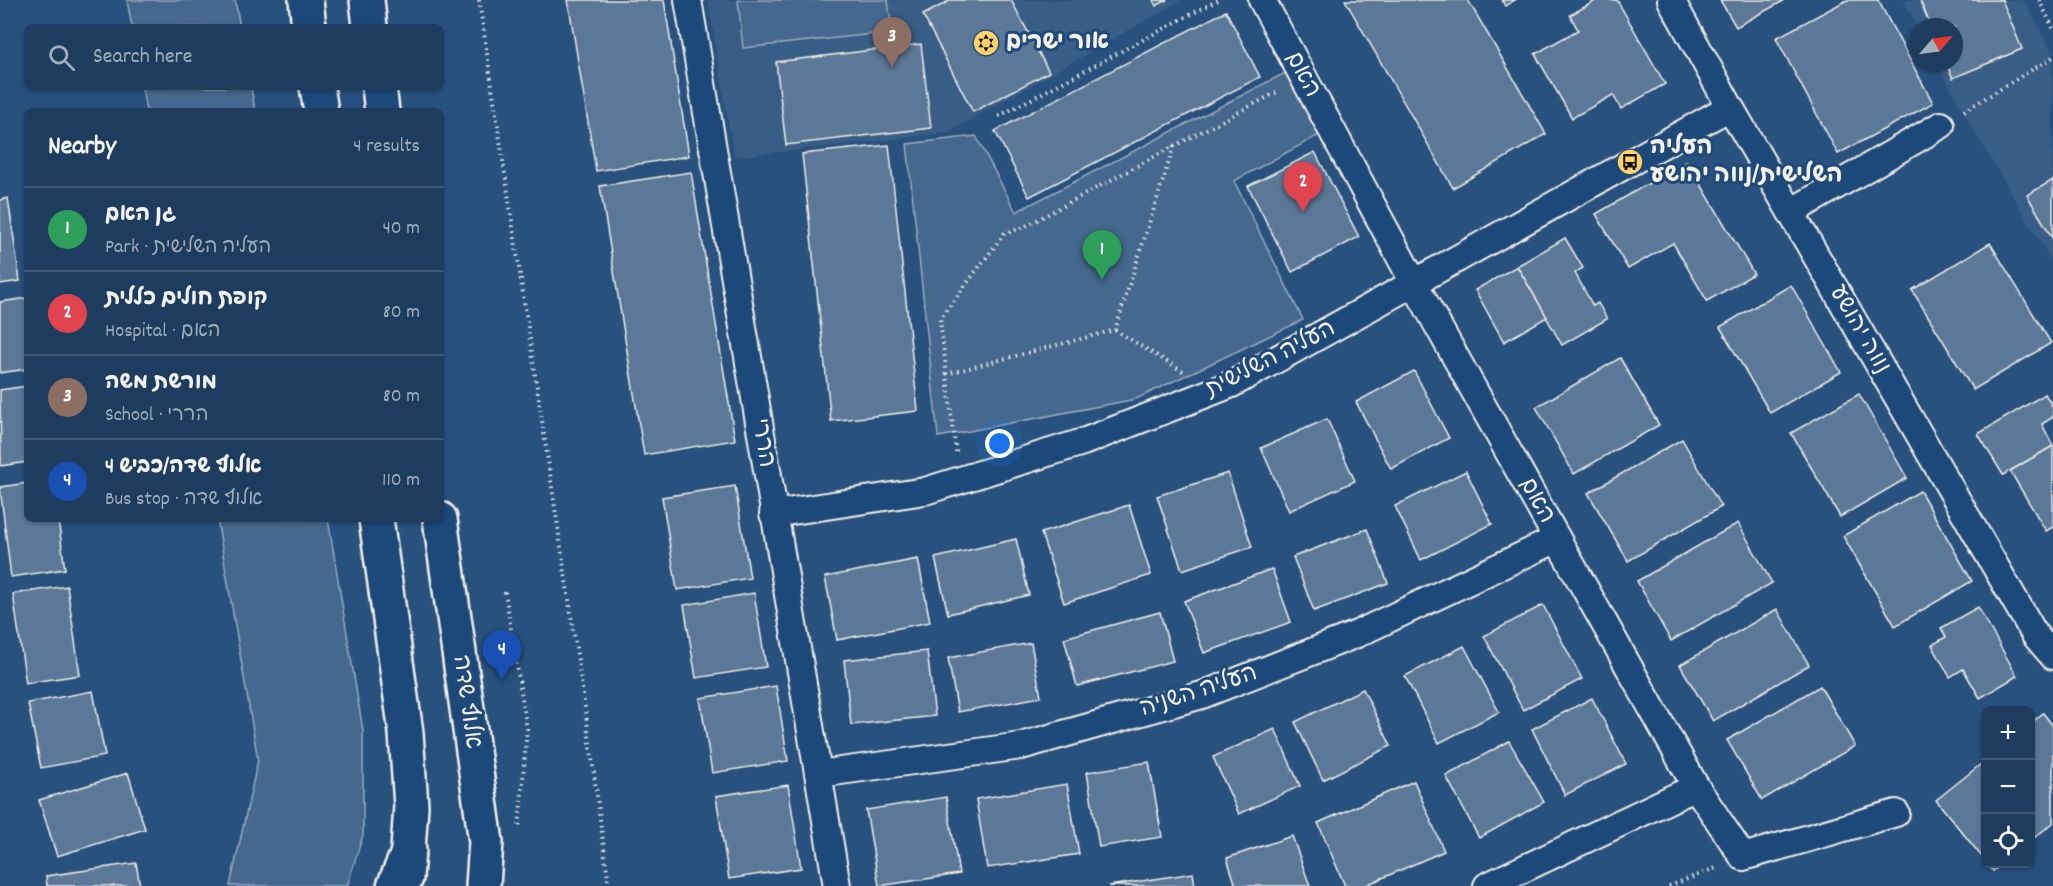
<!DOCTYPE html>
<meta charset="utf-8">
<style>
:root{--surface:#1e3d5e;--page:#2b4867;--text:#f1f3f6;--muted:#a1aebc;--line:#3c5673;--accent:#ffd166}
body{margin:0;font-family:Dekko,"Playpen Sans Hebrew",sans-serif;background:var(--page);color:var(--text)}
.controls{position:absolute;right:18px;bottom:18px;display:grid;overflow:hidden;border-radius:9px;box-shadow:0 2px 4px #0004}
.controls button{width:54px;height:54px;display:grid;place-items:center;padding:0;border:0;border-bottom:2px solid var(--line);background:var(--surface);color:var(--text);font:30px sans-serif}
.compass{position:absolute;left:1909px;top:18px;width:54px;height:54px;border-radius:50%;background:var(--surface);box-shadow:0 2px 4px #0004;rotate:62deg}
.you{position:absolute;left:1000px;top:444px;width:21px;height:21px;margin:-15px;border:4px solid #fff;border-radius:50%;background:#1a73e8;box-shadow:0 0 0 9px #1a73e833}
.badge{display:grid;place-items:center;width:39px;height:39px;border-radius:50%;background:var(--accent);color:#fff;font-size:20px;font-weight:700}
.pin{position:absolute;translate:-50% -50px;filter:drop-shadow(0 2px 3px #0008)}
.pin::after{content:'';position:absolute;top:32px;width:21px;height:18px;background:inherit;clip-path:polygon(0 0,100% 0,50% 100%)}
.list{margin:0;padding:0;list-style:none}
h2{display:flex;justify-content:space-between;align-items:center;height:78px;margin:0;padding:0 24px;font-size:26px}
h2 small{font-size:20px;font-weight:400;color:var(--muted)}
.list li{display:grid;grid-template-columns:39px 1fr auto;gap:18px;align-items:center;box-sizing:border-box;height:84px;padding:0 24px;border-top:2px solid var(--line)}
.list b{display:block;font-size:22px;white-space:nowrap}
.list p{margin:0;font-size:20px;white-space:nowrap;color:var(--muted)}
.list em{font-size:20px;font-style:normal;color:var(--muted)}
.icon{flex:none;width:33px;height:33px;fill:none;stroke:currentColor;stroke-width:2;stroke-linecap:round;stroke-linejoin:round}
.map{position:relative;flex:none;width:2053px;height:886px;overflow:hidden}
.search{position:absolute;background:var(--surface);box-shadow:0 2px 4px #0004;left:24px;top:24px;width:420px;height:66px;display:flex;align-items:center;gap:15px;box-sizing:border-box;padding:0 21px;border-radius:9px;color:var(--muted);font-size:22px}
.panel{position:absolute;background:var(--surface);box-shadow:0 2px 4px #0004;left:24px;top:108px;width:420px;height:414px;border-radius:9px}
.map>svg:first-child{display:block}
.built{fill:#375d86}
.green{fill:#45688e;stroke:#9cacbb;stroke-width:1.5}
.building{fill:#5b7899;stroke:#f4f1e8;stroke-width:1.5}
.lines{fill:none;stroke-linecap:round;stroke-linejoin:round}
.minor-casing{stroke:#f4f1e8;stroke-width:30}
.secondary-casing{stroke:#f4f1e8;stroke-width:38}
.trunk-casing{stroke:#f4f1e8;stroke-width:38}
.path{stroke:#f4f1e8;stroke-width:4;stroke-dasharray:1.5 4.5;stroke-linecap:butt}
.minor{stroke:#1f4a7a;stroke-width:26}
.secondary{stroke:#1f4a7a;stroke-width:33}
.trunk{stroke:#1f4a7a;stroke-width:33}
.labels{text-anchor:middle;dominant-baseline:central;stroke-width:6;stroke-linejoin:round;paint-order:stroke}
.poi-label{font-size:24px;font-weight:bold;fill:#f4f1e8;stroke:#1f4a7a;text-anchor:start}
.street-label{font-size:24px;fill:#f4f1e8;stroke:#1f4a7a}
</style>
<div class="map">
<svg width="2053" height="886" viewBox="0 0 2053 886">
<rect width="100%" height="100%" fill="#28517e"/>
<filter id="ink" filterUnits="userSpaceOnUse"><feTurbulence type="fractalNoise" baseFrequency=".0167" numOctaves="2"/><feDisplacementMap in="SourceGraphic" scale="12" xChannelSelector="R" yChannelSelector="G"/><feConvolveMatrix kernelMatrix="1 2 1 2 8 2 1 2 1" color-interpolation-filters="sRGB"/></filter>
<g filter="url(#ink)">
<g class="built">
<polygon points="708,0 1182,0 947,133 734,157"/>
<polygon points="1903,0 2024,0 2053,54 2053,264 1973,129 1937,63 1954,63 1954,27 1918,28"/>
</g>
<g class="green">
<polygon points="127,0 235,0 240,27 132,27"/>
<polygon points="738,0 888,0 892,32 743,48"/>
<polygon points="1289,71 1321,134 1234,181 1303,320 1136,399 938,437 907,144 976,136 1016,212"/>
<polygon points="142,87 251,87 255,111 146,111"/>
<polygon points="217,519 328,519 363,731 363,835 347,886 230,886 258,760"/>
</g>
<g class="building">
<polygon points="568,0 664,0 689,156 596,171"/>
<polygon points="951,0 1011,0 1049,72 973,112 923,15"/>
<polygon points="1153,0 1167,0 1156,6"/>
<polygon points="1345,0 1468,0 1546,134 1453,188"/>
<polygon points="1502,0 1515,0 1505,6"/>
<polygon points="1597,0 1617,0 1665,84 1621,109 1613,95 1572,118 1535,54 1578,30 1570,15"/>
<polygon points="1720,0 1785,0 1736,27"/>
<polygon points="1847,0 1878,0 1933,103 1838,154 1776,38"/>
<polygon points="1920,0 2002,0 2022,49 1953,78 1946,63 1954,63 1954,27 1931,27"/>
<polygon points="1226,11 1260,77 1029,197 995,131"/>
<polygon points="921,44 931,128 786,145 776,62"/>
<polygon points="889,145 918,411 831,421 802,154"/>
<polygon points="1315,152 1359,237 1292,272 1248,186"/>
<polygon points="1687,161 1754,274 1707,301 1673,243 1628,269 1596,214"/>
<polygon points="691,172 735,440 644,455 600,186"/>
<polygon points="2053,180 2053,239 2027,195"/>
<polygon points="8,198 20,281 0,284 0,200"/>
<polygon points="1565,238 1583,268 1575,273 1593,306 1598,303 1607,319 1562,345 1517,266"/>
<polygon points="1990,243 2051,343 1973,390 1912,290"/>
<polygon points="1517,266 1547,317 1504,342 1475,290"/>
<polygon points="1791,285 1841,372 1770,413 1720,327"/>
<polygon points="27,298 27,369 0,373 0,302"/>
<polygon points="1620,358 1659,425 1574,474 1536,407"/>
<polygon points="1414,371 1449,438 1391,469 1356,402"/>
<polygon points="27,386 27,462 1,466 0,390"/>
<polygon points="1859,394 1907,478 1840,517 1791,433"/>
<polygon points="2045,394 2053,407 2053,417 2042,424 2053,446 2003,475 1978,434"/>
<polygon points="1327,419 1355,481 1289,511 1261,448"/>
<polygon points="1682,439 1721,507 1628,561 1588,493"/>
<polygon points="2053,446 2053,527 2046,531 2010,471"/>
<polygon points="1466,471 1492,524 1421,560 1395,506"/>
<polygon points="1228,473 1252,547 1182,570 1157,496"/>
<polygon points="27,483 27,519 58,519 65,569 11,577 0,487"/>
<polygon points="735,486 750,578 677,590 662,497"/>
<polygon points="1920,491 1972,581 1895,626 1843,536"/>
<polygon points="1129,505 1151,575 1064,603 1041,533"/>
<polygon points="1738,523 1772,583 1671,641 1637,581"/>
<polygon points="1367,529 1388,583 1314,611 1293,557"/>
<polygon points="1016,539 1029,595 948,614 935,558"/>
<polygon points="918,559 930,622 837,640 825,577"/>
<polygon points="1272,569 1291,622 1204,653 1184,601"/>
<polygon points="67,586 80,675 26,683 13,594"/>
<polygon points="754,593 766,667 696,678 684,605"/>
<polygon points="1543,605 1582,679 1523,710 1484,636"/>
<polygon points="1978,607 2017,676 1980,698 1963,669 1950,677 1932,645 1946,637 1941,628"/>
<polygon points="1777,609 1809,665 1713,721 1680,665"/>
<polygon points="1160,612 1173,661 1077,686 1064,638"/>
<polygon points="1031,643 1041,697 958,712 948,658"/>
<polygon points="1464,646 1499,712 1439,743 1405,676"/>
<polygon points="927,651 935,716 851,725 844,660"/>
<polygon points="776,686 788,761 712,773 700,698"/>
<polygon points="1820,686 1855,746 1762,800 1727,740"/>
<polygon points="1363,689 1391,746 1323,780 1295,722"/>
<polygon points="93,691 105,756 41,768 28,703"/>
<polygon points="1592,698 1626,764 1565,795 1532,729"/>
<polygon points="2043,713 2053,726 2053,823 2030,841 2030,724"/>
<polygon points="1275,729 1300,786 1239,814 1213,757"/>
<polygon points="1509,741 1544,802 1479,838 1446,776"/>
<polygon points="1986,760 1986,862 1936,800"/>
<polygon points="1149,762 1162,837 1099,847 1087,772"/>
<polygon points="128,773 145,829 57,856 39,800"/>
<polygon points="1414,781 1444,851 1364,886 1345,886 1318,823"/>
<polygon points="1067,784 1079,854 987,868 976,799"/>
<polygon points="788,785 801,868 729,879 716,796"/>
<polygon points="946,797 959,874 879,886 866,810"/>
<polygon points="1292,836 1310,886 1236,886 1227,858"/>
<polygon points="136,863 140,886 47,886 46,876"/>
<polygon points="1986,864 2003,864 1993,871"/>
<polygon points="1193,873 1195,886 1109,886"/>
</g>
<g class="lines">
<g class="minor-casing">
<g id="minor">
<polyline points="688,0 837,886"/>
<polyline points="1262,0 1414,283 1696,787 1743,857 1896,813"/>
<polyline points="1671,0 1730,107 2035,635 2053,656"/>
<polyline points="1791,212 1941,125"/>
<polyline points="773,514 925,491 1083,442 1232,384 1730,107"/>
<polyline points="819,774 1021,746 1202,695 1357,634 1557,539"/>
<polyline points="1487,886 1696,787"/>
</g>
</g>
<g class="secondary-casing">
<g id="secondary">
<polyline points="306,0 309,27"/>
<polyline points="367,0 370,27"/>
<polyline points="317,87 321,111"/>
<polyline points="379,87 382,111"/>
<polyline points="376,519 406,733 411,806 406,878"/>
<polyline points="440,519 486,842 483,886"/>
</g>
</g>
<g class="trunk-casing">
<polyline id="trunk" points="394,886 409,850"/>
</g>
<g class="path">
<polyline points="479,0 586,714 609,886"/>
<polyline points="2039,0 2053,28"/>
<polyline points="1964,111 2053,57"/>
<polyline points="999,116 1218,0"/>
<polyline points="1115,330 1184,372"/>
<polyline points="946,374 1115,330 1174,146"/>
<polyline points="956,452 940,319 1004,234 1024,227 1174,146 1279,91"/>
<polyline points="505,592 527,729 519,829"/>
<polyline points="1669,886 1716,868"/>
</g>
<use href="#minor" class="minor"/>
<use href="#secondary" class="secondary"/>
<use href="#trunk" class="trunk"/>
</g>
</g>
<defs>
<g id="synagogue-disc" transform="scale(1.35)"><circle r="9.5" fill="#ffd166" stroke="#1f4a7a"/><path d="M0-6.5L5.6 3.2H-5.6ZM0 6.5L5.6-3.2H-5.6Z" fill="#111"/></g>
<g id="bus-disc" transform="scale(1.35)"><circle r="9.5" fill="#ffd166" stroke="#1f4a7a"/><path d="M-5-6H5V4H4V6H2V4H-2V6H-4V4H-5ZM-3.5-4V0h7V-4ZM-3.5 1.2v1.5H-2V1.2ZM2 1.2v1.5H3.5V1.2Z" fill="#111"/></g>
</defs>
<g fill-rule="evenodd">
<use href="#synagogue-disc" x="986" y="43"/>
<use href="#bus-disc" x="1630" y="162"/>
</g>
<g class="labels">
<g class="poi-label">
<text x="1006" y="43">אור ישרים</text>
<text x="1650" y="148">העליה<tspan x="1650" dy="28">השלישית/נווה יהושע</tspan></text>
</g>
<g class="street-label">
<text transform="translate(1302 75) rotate(62)">האם</text>
<text transform="translate(1859 330) rotate(60)">נווה יהושע</text>
<text transform="translate(1271 360) rotate(-27)">העליה השלישית</text>
<text transform="translate(762 443) rotate(81)">הררי</text>
<text transform="translate(1536 501) rotate(61)">האם</text>
<text transform="translate(1199 692) rotate(-18)">העליה השניה</text>
<text transform="translate(466 702) rotate(82)">אלוף שדה</text>
</g>
</g>
</svg>
<div class="controls">
<button>+</button>
<button>−</button>
<button><svg class="icon" aria-label="locate" viewBox="0 0 24 24"><circle cx="12" cy="12" r="6"/><path d="M12 2v4M12 18v4M2 12h4M18 12h4"/></svg></button>
</div>
<svg class="compass" viewBox="-18 -18 36 36"><path d="M0-13l5 13h-10z" fill="#e53935"/><path d="M0 13l5-13h-10z" fill="#a1aebc"/></svg>
<div class="you"></div>
<div class="pin badge" style="left:1102px;top:280px;background:#2e9e5b">1</div>
<div class="pin badge" style="left:1303px;top:212px;background:#e0444e">2</div>
<div class="pin badge" style="left:892px;top:67px;background:#8d6e63">3</div>
<div class="pin badge" style="left:502px;top:680px;background:#1a4fb4">4</div>
<div class="search"><svg class="icon" aria-label="search" viewBox="0 0 24 24"><circle cx="10" cy="10" r="6"/><path d="M15 15l6 6"/></svg>Search here</div>
<section class="panel">
<h2>Nearby<small>4 results</small></h2>
<ul class="list">
<li><span class="badge" style="background:#2e9e5b">1</span><div><b>גן האם</b><p>Park · העליה השלישית</p></div><em>40 m</em></li>
<li><span class="badge" style="background:#e0444e">2</span><div><b>קופת חולים כללית</b><p>Hospital · האם</p></div><em>80 m</em></li>
<li><span class="badge" style="background:#8d6e63">3</span><div><b>מורשת משה</b><p>School · הררי</p></div><em>80 m</em></li>
<li><span class="badge" style="background:#1a4fb4">4</span><div><b>אלוף שדה/כביש 4</b><p>Bus stop · אלוף שדה</p></div><em>110 m</em></li>
</ul>
</section>
</div>
